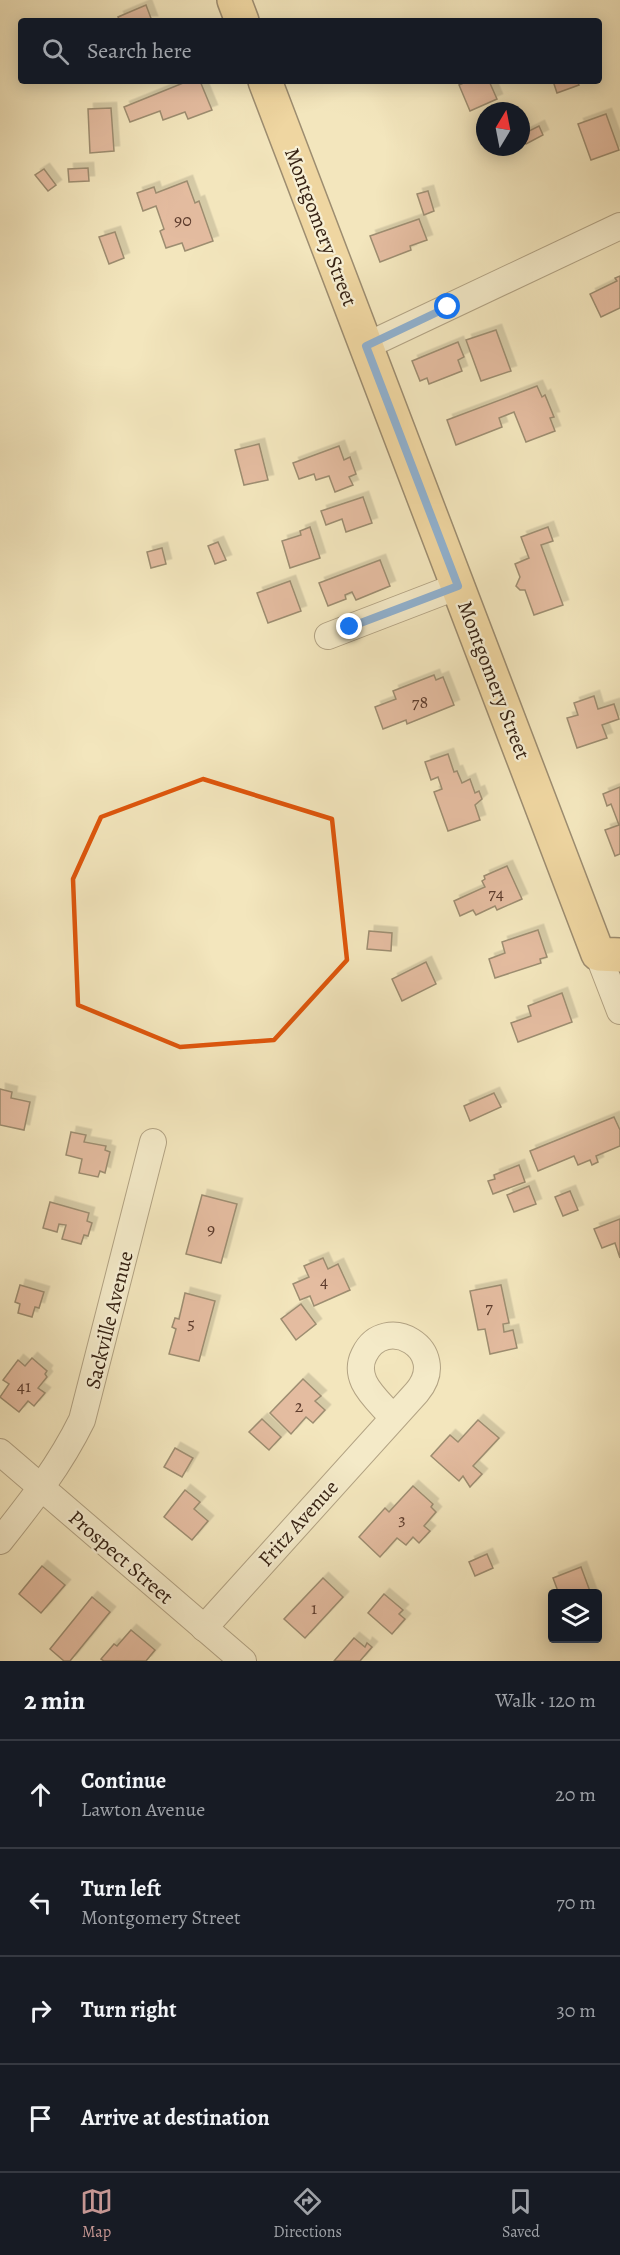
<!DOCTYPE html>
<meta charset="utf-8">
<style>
:root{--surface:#171b24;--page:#20242c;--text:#f1f3f6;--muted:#9ea1a6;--line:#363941;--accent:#c59692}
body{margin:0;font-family:Alegreya,serif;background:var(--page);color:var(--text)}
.controls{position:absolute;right:18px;bottom:18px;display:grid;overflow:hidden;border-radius:6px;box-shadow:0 3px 15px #0003}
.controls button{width:54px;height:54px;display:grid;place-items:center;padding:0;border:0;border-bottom:2px solid var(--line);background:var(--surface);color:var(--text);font:30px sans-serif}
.compass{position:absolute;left:476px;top:102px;width:54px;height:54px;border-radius:50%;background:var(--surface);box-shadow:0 3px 15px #0003;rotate:10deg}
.stop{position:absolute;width:18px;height:18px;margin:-14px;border:4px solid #1a73e8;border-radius:50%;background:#fff}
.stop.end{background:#1a73e8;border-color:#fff;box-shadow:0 2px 6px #0008}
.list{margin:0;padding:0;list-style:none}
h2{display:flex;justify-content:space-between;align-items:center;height:78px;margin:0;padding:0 24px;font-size:26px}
h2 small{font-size:20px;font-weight:400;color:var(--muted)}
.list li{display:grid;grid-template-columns:39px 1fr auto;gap:18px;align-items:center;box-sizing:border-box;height:108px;padding:0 24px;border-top:2px solid var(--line)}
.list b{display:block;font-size:22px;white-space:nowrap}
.list p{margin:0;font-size:20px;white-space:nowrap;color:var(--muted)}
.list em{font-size:20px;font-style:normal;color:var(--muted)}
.icon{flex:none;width:33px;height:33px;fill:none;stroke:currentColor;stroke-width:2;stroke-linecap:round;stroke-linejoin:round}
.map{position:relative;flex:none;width:620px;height:1661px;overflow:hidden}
.search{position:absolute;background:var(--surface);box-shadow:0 3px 15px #0003;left:18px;right:18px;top:18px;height:66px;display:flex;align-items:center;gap:15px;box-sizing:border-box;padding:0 21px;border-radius:6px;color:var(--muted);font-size:22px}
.sheet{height:510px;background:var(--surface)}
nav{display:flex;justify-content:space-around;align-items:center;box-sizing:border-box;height:84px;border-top:2px solid var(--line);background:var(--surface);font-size:16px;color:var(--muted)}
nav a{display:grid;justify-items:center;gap:3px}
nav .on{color:var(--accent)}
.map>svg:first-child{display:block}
.building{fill:#d38b7b;stroke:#362213;stroke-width:1.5;filter:url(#shadow)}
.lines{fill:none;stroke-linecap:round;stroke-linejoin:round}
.minor-casing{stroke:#65533e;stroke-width:28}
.major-casing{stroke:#362213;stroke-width:36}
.minor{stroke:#f7efd4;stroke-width:26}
.major{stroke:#eac37e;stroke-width:33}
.route{stroke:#1a73e8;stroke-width:8}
.marked{fill:none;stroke:#df560c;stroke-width:4.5;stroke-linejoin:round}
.labels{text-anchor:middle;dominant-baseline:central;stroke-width:4.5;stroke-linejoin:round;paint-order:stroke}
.number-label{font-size:18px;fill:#5d3c2d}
.street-label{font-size:21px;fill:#362213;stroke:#f7efd4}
</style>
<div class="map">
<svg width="620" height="1661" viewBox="0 0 620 1661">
<defs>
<filter id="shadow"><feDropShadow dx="5.5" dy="-5.5" stdDeviation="0" flood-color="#0004"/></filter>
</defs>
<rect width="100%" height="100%" fill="#f3e6bd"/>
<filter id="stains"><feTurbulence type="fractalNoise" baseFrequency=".00333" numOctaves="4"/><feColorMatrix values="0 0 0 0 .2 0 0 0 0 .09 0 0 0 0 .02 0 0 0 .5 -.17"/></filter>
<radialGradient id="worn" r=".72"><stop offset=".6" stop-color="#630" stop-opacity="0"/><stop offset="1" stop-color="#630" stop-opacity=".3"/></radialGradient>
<g class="building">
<polygon points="146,5 152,21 120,21 118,17"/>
<polygon points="200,81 212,110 188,119 185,112 163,120 160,111 130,122 124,107 188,81"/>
<polygon points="468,81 489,81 497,99 470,111 459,85"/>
<polygon points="553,81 577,81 579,85 557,93"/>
<polygon points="111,108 114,151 90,153 88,109"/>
<polygon points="606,114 619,150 591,160 578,124"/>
<polygon points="539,126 543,135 526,144 521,135"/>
<polygon points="88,168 89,181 69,182 68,169"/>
<polygon points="44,169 56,185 48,191 35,175"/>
<polygon points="187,181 195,203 199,201 213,241 185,251 182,243 166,248 160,231 164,229 156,206 143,211 137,193 154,187 156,193"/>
<polygon points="428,191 434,211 424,215 417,194"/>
<polygon points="419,219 427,240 410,246 411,250 380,262 370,236"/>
<polygon points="115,232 124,258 109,264 99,237"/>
<polygon points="620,276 620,308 601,317 590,294 617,281 615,278"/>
<polygon points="496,330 511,371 481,381 466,340"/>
<polygon points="458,342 464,357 458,360 462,371 429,384 427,378 420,381 412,361"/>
<polygon points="537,386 542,397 545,395 554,417 550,418 555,431 526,442 514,412 499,418 502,427 456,445 447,420"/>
<polygon points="259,444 268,480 244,485 235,450"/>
<polygon points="339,446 344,460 350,457 356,474 349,477 353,485 335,492 329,476 316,480 314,474 299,479 293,463"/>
<polygon points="363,497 372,523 346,532 342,519 326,525 321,511"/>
<polygon points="310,527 320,558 290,568 282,541 301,535 300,531"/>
<polygon points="548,527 553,541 541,545 563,605 534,615 525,590 520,590 516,586 520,577 515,564 529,558 521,537"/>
<polygon points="218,542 226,560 215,564 208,546"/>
<polygon points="162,548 166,564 151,568 147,552"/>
<polygon points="380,560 390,586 356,600 352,592 345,595 346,599 328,606 319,583"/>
<polygon points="290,581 301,611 268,623 257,593"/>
<polygon points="434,675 436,680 443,677 454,705 407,724 406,720 383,729 375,707 396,699 393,691"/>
<polygon points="594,696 598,709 614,704 619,719 602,725 607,738 577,748 567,718 578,715 574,703"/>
<polygon points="448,754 454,772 457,771 462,783 470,779 475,793 479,791 482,799 475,805 480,820 448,831 434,792 442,789 438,777 431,780 425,762"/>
<polygon points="620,787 620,854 615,856 605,830 619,825 611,804 607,806 603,794"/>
<polygon points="507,866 522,899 497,910 495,906 476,915 473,910 460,916 454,901 485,887 482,881 485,879 484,876"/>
<polygon points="538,930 547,957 540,959 541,963 495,978 489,959 505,953 502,942"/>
<polygon points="369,931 392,933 391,951 367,949"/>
<polygon points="426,962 436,984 402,1001 392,979"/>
<polygon points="562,993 572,1022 518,1042 511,1023 531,1016 528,1006"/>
<polygon points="0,1089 12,1092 11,1098 30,1102 24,1130 0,1125"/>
<polygon points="494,1093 501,1107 470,1121 464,1106"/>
<polygon points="614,1117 620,1130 620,1146 596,1156 598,1162 592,1165 590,1160 578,1165 574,1156 538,1171 530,1151"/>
<polygon points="71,1132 86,1135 84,1142 106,1146 105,1150 110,1152 105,1173 100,1171 98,1177 79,1173 82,1159 66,1155"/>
<polygon points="519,1165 525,1182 493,1194 488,1181 495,1179 494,1175"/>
<polygon points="529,1186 536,1204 514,1212 507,1195"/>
<polygon points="570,1191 578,1210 563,1216 555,1197"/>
<polygon points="202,1195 237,1204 221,1263 186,1254"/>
<polygon points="50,1202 89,1213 87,1221 92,1223 88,1236 84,1235 81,1244 62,1239 66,1225 59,1224 57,1232 43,1228"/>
<polygon points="620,1219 620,1258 615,1243 602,1248 594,1229"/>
<polygon points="323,1258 328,1269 338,1264 350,1290 314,1306 310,1296 300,1300 293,1284 309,1277 304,1266"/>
<polygon points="20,1285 44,1292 39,1308 35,1307 32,1317 18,1313 20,1304 15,1302"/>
<polygon points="501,1285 509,1323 503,1324 504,1332 513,1330 517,1348 490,1354 485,1329 478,1330 470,1291"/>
<polygon points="185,1293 215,1301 199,1361 169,1354 176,1329 172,1327 175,1318 179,1319"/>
<polygon points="301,1304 316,1324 296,1340 281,1319"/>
<polygon points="32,1358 47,1371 45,1374 47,1377 38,1388 45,1393 34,1406 28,1401 19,1412 0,1397 9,1384 3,1380 18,1360 25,1366"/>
<polygon points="303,1379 321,1396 315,1401 325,1410 313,1423 306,1417 291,1434 270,1413"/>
<polygon points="262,1419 281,1437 269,1450 249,1432"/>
<polygon points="478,1420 499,1438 473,1466 482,1474 470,1487 463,1476 459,1481 431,1456 450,1435 458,1442"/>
<polygon points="175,1448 193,1458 182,1477 164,1467"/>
<polygon points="413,1486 433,1504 431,1507 436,1512 424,1526 430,1531 419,1543 413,1537 406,1545 397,1538 380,1557 359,1537 385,1508 389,1512"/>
<polygon points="185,1490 200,1502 194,1509 208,1521 192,1540 164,1517"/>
<polygon points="487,1554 493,1568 475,1576 469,1562"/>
<polygon points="42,1566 65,1585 41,1613 19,1594"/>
<polygon points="581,1567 591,1594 559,1594 553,1578"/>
<polygon points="323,1578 343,1597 305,1638 284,1619"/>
<polygon points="384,1594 403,1610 399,1614 405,1619 392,1634 368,1613"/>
<polygon points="92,1597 110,1612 70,1661 64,1661 50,1649"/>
<polygon points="131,1630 155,1650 146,1661 104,1661 101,1659 114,1644 117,1646"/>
<polygon points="354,1638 365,1647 367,1643 372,1647 360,1661 334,1661"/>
</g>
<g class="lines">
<g class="minor-casing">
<g id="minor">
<polyline points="366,346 620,226"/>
<polyline points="328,636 458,586"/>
<polyline points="598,954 620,1011"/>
<polyline points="0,1452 243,1661"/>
<path d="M0,1541C31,1502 60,1465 82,1420L153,1142"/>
<path d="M204,1628L417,1392C452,1350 385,1311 364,1355C360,1363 360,1373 364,1382C370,1395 384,1407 393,1418"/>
</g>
</g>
<g class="major-casing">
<g id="major">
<polyline points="234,0 242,21"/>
<polyline points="265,81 598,954 620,955"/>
</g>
</g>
<use href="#minor" class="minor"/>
<use href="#major" class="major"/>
</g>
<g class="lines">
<polyline class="route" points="350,627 458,586 366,346 448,307"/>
</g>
<path d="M0 0H620V1661H0ZM203,779L332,819L347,960L274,1040L180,1047L78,1005L73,879L101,817Z" fill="#f3e6bd" fill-opacity=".55" fill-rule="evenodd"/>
<path class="marked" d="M203,779L332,819L347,960L274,1040L180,1047L78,1005L73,879L101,817Z"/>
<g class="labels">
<g class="number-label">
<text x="183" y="220">90</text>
<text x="420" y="702">78</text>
<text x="496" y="893">74</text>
<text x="211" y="1229">9</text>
<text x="324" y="1281">4</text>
<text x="489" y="1307">7</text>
<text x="191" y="1323">5</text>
<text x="24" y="1386">41</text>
<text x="299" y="1406">2</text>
<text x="402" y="1519">3</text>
<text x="314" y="1608">1</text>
</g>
<g class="street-label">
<text transform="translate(321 227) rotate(69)">Montgomery Street</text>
<text transform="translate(494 680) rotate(69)">Montgomery Street</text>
<text transform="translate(109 1320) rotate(-76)">Sackville Avenue</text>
<text transform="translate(298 1523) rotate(-48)">Fritz Avenue</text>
<text transform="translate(121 1557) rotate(41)">Prospect Street</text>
</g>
</g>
<rect width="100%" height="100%" filter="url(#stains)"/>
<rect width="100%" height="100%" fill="url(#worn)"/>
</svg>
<div class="controls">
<button><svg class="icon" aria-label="layers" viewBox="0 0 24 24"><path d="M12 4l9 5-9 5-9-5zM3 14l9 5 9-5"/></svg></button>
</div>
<svg class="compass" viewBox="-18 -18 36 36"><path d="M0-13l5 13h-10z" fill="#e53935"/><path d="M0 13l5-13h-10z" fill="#9ea1a6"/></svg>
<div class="stop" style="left:448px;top:307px"></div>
<div class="stop end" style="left:350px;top:627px"></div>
<div class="search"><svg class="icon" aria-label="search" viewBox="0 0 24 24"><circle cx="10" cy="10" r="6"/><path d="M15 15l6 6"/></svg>Search here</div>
</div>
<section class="sheet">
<h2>2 min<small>Walk · 120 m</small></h2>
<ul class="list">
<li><svg class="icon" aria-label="ahead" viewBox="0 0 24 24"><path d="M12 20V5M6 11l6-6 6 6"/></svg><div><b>Continue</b><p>Lawton Avenue</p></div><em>20 m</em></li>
<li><svg class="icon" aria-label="left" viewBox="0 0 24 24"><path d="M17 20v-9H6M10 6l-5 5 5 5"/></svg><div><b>Turn left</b><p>Montgomery Street</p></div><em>70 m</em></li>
<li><svg class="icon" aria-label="right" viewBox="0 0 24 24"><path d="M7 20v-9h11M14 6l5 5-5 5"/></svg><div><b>Turn right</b></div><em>30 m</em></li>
<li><svg class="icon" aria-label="arrive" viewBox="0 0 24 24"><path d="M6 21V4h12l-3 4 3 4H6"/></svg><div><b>Arrive at destination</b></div></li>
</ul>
</section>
<nav>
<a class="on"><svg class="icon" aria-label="map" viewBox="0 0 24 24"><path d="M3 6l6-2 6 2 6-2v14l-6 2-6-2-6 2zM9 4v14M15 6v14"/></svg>Map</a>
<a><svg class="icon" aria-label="directions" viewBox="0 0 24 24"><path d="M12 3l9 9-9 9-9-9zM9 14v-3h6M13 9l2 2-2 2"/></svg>Directions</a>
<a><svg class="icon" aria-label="saved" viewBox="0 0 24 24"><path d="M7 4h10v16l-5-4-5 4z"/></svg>Saved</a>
</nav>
